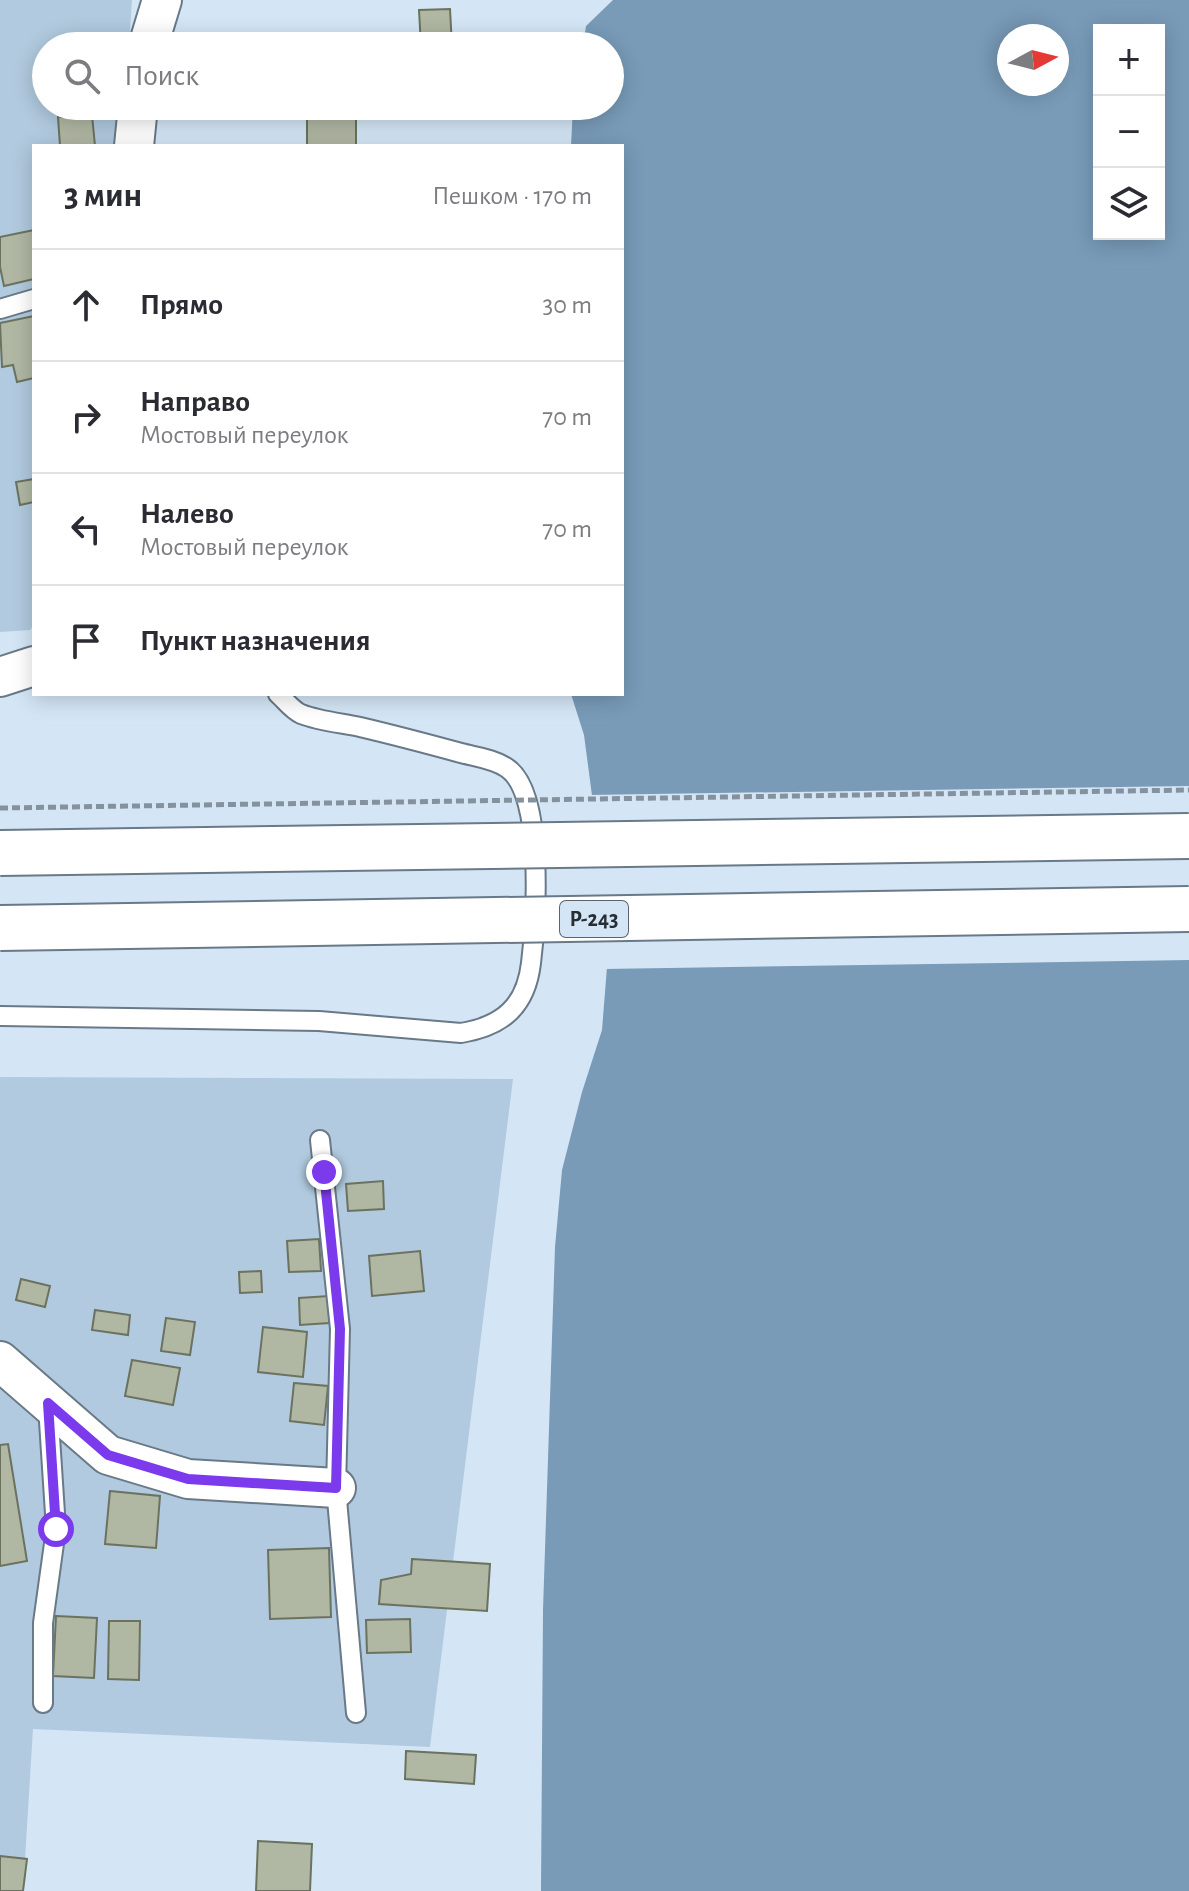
<!DOCTYPE html>
<html lang="ru">
<meta charset="utf-8">
<style>
:root{--surface:#fff;--page:#f2f2f3;--text:#2b2b33;--muted:#7c7c81;--line:#e1e1e2}
body{margin:0;font-family:"Alegreya Sans",sans-serif;background:var(--page);color:var(--text)}
.controls{position:absolute;right:24px;top:24px;display:grid;overflow:hidden;border-radius:0px;box-shadow:0 4px 20px #0003}
.controls button{width:72px;height:72px;display:grid;place-items:center;padding:0;border:0;border-bottom:2px solid var(--line);background:var(--surface);color:var(--text);font:40px sans-serif}
.compass{position:absolute;left:997px;top:24px;width:72px;height:72px;border-radius:50%;background:var(--surface);box-shadow:0 4px 20px #0003;rotate:83deg}
.stop{position:absolute;width:24px;height:24px;margin:-18px;border:6px solid #7c3aed;border-radius:50%;background:#fff}
.stop.end{background:#7c3aed;border-color:#fff;box-shadow:0 2px 8px #0008}
.list{margin:0;padding:0;list-style:none}
h2{display:flex;justify-content:space-between;align-items:center;height:104px;margin:0;padding:0 32px;font-size:34px}
h2 small{font-size:26px;font-weight:400;color:var(--muted)}
.list li{display:grid;grid-template-columns:52px 1fr auto;gap:24px;align-items:center;box-sizing:border-box;height:112px;padding:0 32px;border-top:2px solid var(--line)}
.list b{display:block;font-size:30px;white-space:nowrap}
.list p{margin:0;font-size:26px;white-space:nowrap;color:var(--muted)}
.list em{font-size:26px;font-style:normal;color:var(--muted)}
.icon{flex:none;width:44px;height:44px;fill:none;stroke:currentColor;stroke-width:2;stroke-linecap:round;stroke-linejoin:round}
.map{position:relative;flex:none;width:1189px;height:1891px;overflow:hidden}
.search{position:absolute;background:var(--surface);box-shadow:0 4px 20px #0003;left:32px;top:32px;width:592px;height:88px;display:flex;align-items:center;gap:20px;box-sizing:border-box;padding:0 28px;border-radius:44px;color:var(--muted);font-size:30px}
.panel{position:absolute;background:var(--surface);box-shadow:0 4px 20px #0003;left:32px;top:144px;width:592px;height:552px;border-radius:0px}
.map>svg:first-child{display:block}
.green{fill:#b1cadf}
.water{fill:#799bb8;fill-rule:evenodd}
.pier{fill:#d4e6f6}
.building{fill:#b0b7a3;stroke:#6b725f;stroke-width:2}
.lines{fill:none;stroke-linecap:round;stroke-linejoin:round}
.lane-casing{stroke:#697987;stroke-width:22}
.street-casing{stroke:#697987;stroke-width:42}
.lane{stroke:#fff;stroke-width:18}
.street{stroke:#fff;stroke-width:38}
.highway-bridge-casing{stroke:#697987;stroke-width:48;stroke-linecap:butt}
.path-bridge{stroke:#85929d;stroke-width:5;stroke-dasharray:8 4;stroke-linecap:butt}
.highway-bridge{stroke:#fff;stroke-width:44}
.route{stroke:#7c3aed;stroke-width:10}
.labels{text-anchor:middle;dominant-baseline:central;stroke-width:7;stroke-linejoin:round;paint-order:stroke}
.shield{fill:#d4e6f6;stroke:#5a646e;stroke-width:2}
.shield-label{font-size:22px;font-weight:bold;fill:#262d33}
</style>
<div class="map">
<svg width="1189" height="1891" viewBox="0 0 1189 1891">
<rect width="100%" height="100%" fill="#d4e6f6"/>
<g class="green">
<polygon points="0,0 132,0 129,46 46,46 46,106 122,106 117,146 34,146 34,625 30,630 0,632"/>
<polygon points="0,1077 513,1079 430,1747 33,1729 23,1891 0,1891"/>
</g>
<path class="water" d="M613,0H1189V1891H541L543,1610L555,1247L562,1170L582,1092L602,1030L607,967L598,841L584,735L571,694H622V146H571L573,106H610V46H583L586,26ZM1099,30H1159V234H1099ZM1009,36H1057V84H1009Z"/>
<polygon class="pier" points="1189,786 1189,960 603,969 594,841 588,795"/>
<g class="building">
<polygon points="450,9 452,46 421,46 419,10"/>
<polygon points="92,38 93,46 66,46 65,39"/>
<rect x="307" y="106" width="49" height="40"/>
<polygon points="92,115 95,146 60,146 58,117"/>
<polygon points="34,230 34,279 4,286 0,267 0,237"/>
<polygon points="34,316 34,378 17,382 13,365 2,367 0,323"/>
<polygon points="34,479 34,502 20,505 16,482"/>
<polygon points="383,1181 384,1209 348,1211 346,1184"/>
<polygon points="319,1239 321,1271 289,1272 287,1241"/>
<polygon points="420,1251 424,1291 372,1296 369,1256"/>
<polygon points="261,1271 262,1292 240,1293 239,1272"/>
<polygon points="21,1279 50,1286 45,1307 16,1300"/>
<polygon points="329,1296 329,1323 300,1325 299,1298"/>
<polygon points="95,1310 130,1315 128,1335 92,1330"/>
<polygon points="166,1318 195,1322 190,1355 161,1351"/>
<polygon points="263,1327 307,1332 303,1377 258,1372"/>
<polygon points="132,1360 180,1368 173,1405 125,1396"/>
<polygon points="294,1383 328,1386 324,1425 290,1421"/>
<polygon points="8,1444 27,1561 0,1566 0,1445"/>
<polygon points="110,1491 160,1496 156,1548 105,1544"/>
<polygon points="329,1548 331,1617 270,1619 268,1550"/>
<polygon points="412,1559 490,1564 487,1611 379,1604 381,1580 411,1574"/>
<polygon points="56,1616 97,1618 94,1678 53,1676"/>
<polygon points="410,1619 411,1652 367,1653 366,1620"/>
<polygon points="109,1621 140,1621 139,1680 108,1679"/>
<polygon points="406,1751 476,1755 474,1784 405,1779"/>
<polygon points="258,1841 312,1844 310,1891 256,1891"/>
<polygon points="0,1856 27,1859 23,1891 0,1891"/>
</g>
<g class="lines">
<g class="lane-casing">
<g id="lane">
<polyline points="0,309 34,299"/>
<path d="M0,1016L319,1021L461,1033C503,1026 526,1006 531,963C536,921 545,793 507,768C494,759 476,757 461,753C428,744 394,735 360,727C341,723 319,721 301,714C292,710 285,700 278,694"/>
<polyline points="320,1140 340,1329 336,1488 356,1713"/>
<polyline points="43,1703 43,1623 56,1529 48,1406"/>
</g>
</g>
<g class="street-casing">
<g id="street">
<polyline points="148,46 162,0"/>
<polyline points="134,146 138,106"/>
<polyline points="0,677 34,666"/>
<polyline points="0,1361 108,1455 188,1479 336,1488"/>
</g>
</g>
<use href="#lane" class="lane"/>
<use href="#street" class="street"/>
<g class="highway-bridge-casing">
<g id="highway-bridge">
<polyline points="0,853 1189,836"/>
<polyline points="0,928 1189,909"/>
</g>
</g>
<polyline class="path-bridge" points="0,808 1189,790"/>
<use href="#highway-bridge" class="highway-bridge"/>
</g>
<g class="lines">
<polyline class="route" points="56,1529 48,1403 108,1455 188,1479 336,1488 340,1329 324,1172"/>
</g>
<g class="labels">
<rect class="shield" x="560" y="901" width="68" height="36" rx="6"/>
<g class="shield-label">
<text x="594" y="919">Р-243</text>
</g>
</g>
</svg>
<div class="controls">
<button>+</button>
<button>−</button>
<button><svg class="icon" aria-label="layers" viewBox="0 0 24 24"><path d="M12 4l9 5-9 5-9-5zM3 14l9 5 9-5"/></svg></button>
</div>
<svg class="compass" viewBox="-18 -18 36 36"><path d="M0-13l5 13h-10z" fill="#e53935"/><path d="M0 13l5-13h-10z" fill="#7c7c81"/></svg>
<div class="stop" style="left:56px;top:1529px"></div>
<div class="stop end" style="left:324px;top:1172px"></div>
<div class="search"><svg class="icon" aria-label="search" viewBox="0 0 24 24"><circle cx="10" cy="10" r="6"/><path d="M15 15l6 6"/></svg>Поиск</div>
<section class="panel">
<h2>3 мин<small>Пешком · 170 m</small></h2>
<ul class="list">
<li><svg class="icon" aria-label="ahead" viewBox="0 0 24 24"><path d="M12 20V5M6 11l6-6 6 6"/></svg><div><b>Прямо</b></div><em>30 m</em></li>
<li><svg class="icon" aria-label="right" viewBox="0 0 24 24"><path d="M7 20v-9h11M14 6l5 5-5 5"/></svg><div><b>Направо</b><p>Мостовый переулок</p></div><em>70 m</em></li>
<li><svg class="icon" aria-label="left" viewBox="0 0 24 24"><path d="M17 20v-9H6M10 6l-5 5 5 5"/></svg><div><b>Налево</b><p>Мостовый переулок</p></div><em>70 m</em></li>
<li><svg class="icon" aria-label="arrive" viewBox="0 0 24 24"><path d="M6 21V4h12l-3 4 3 4H6"/></svg><div><b>Пункт назначения</b></div></li>
</ul>
</section>
</div>
